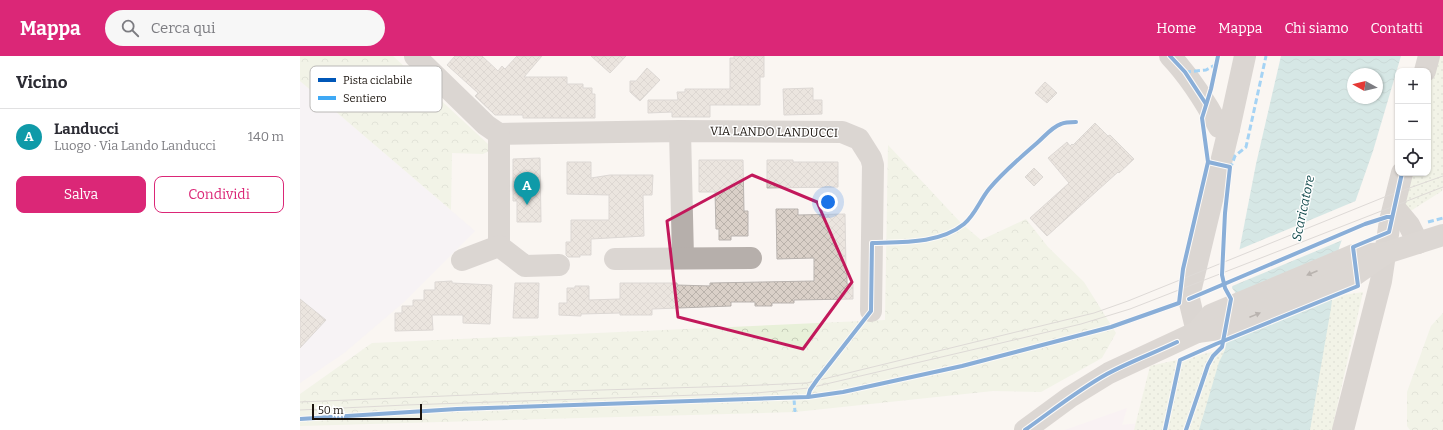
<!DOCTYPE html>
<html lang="it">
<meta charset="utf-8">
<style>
:root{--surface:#fff;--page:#f7f7f7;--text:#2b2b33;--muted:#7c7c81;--line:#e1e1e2;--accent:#db2777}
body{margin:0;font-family:Bitter,serif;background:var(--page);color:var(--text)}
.controls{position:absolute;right:12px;top:12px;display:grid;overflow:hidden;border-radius:8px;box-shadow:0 1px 3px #0004}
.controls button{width:36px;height:36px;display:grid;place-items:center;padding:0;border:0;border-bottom:1px solid var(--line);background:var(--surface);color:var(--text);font:20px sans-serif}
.compass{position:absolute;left:1047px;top:12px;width:36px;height:36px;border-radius:50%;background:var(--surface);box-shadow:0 1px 3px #0004;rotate:278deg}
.scale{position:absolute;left:12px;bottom:10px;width:110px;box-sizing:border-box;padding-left:4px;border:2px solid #1a130d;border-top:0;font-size:11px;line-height:14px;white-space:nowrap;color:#1a130d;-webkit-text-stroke:3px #fff;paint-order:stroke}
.you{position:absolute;left:528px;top:146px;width:14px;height:14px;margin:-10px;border:3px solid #fff;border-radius:50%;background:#1a73e8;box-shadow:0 0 0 6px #1a73e833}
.badge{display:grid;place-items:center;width:26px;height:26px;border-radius:50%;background:var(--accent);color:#fff;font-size:13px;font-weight:700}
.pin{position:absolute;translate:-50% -33px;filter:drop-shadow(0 1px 2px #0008)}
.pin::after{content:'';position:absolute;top:21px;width:14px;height:12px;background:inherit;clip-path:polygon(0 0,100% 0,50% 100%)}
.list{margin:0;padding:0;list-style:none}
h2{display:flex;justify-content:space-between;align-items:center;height:52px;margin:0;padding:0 16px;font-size:17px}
h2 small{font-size:13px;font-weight:400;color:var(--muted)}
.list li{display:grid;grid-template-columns:26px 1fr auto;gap:12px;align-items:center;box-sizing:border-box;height:56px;padding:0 16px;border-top:1px solid var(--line)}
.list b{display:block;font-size:15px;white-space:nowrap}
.list p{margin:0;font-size:13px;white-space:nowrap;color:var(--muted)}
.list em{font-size:13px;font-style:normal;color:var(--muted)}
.actions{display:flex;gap:8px;padding:12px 16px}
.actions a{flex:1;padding:9px 0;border:1px solid var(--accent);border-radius:8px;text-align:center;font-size:14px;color:var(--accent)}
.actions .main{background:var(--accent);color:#fff}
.icon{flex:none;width:22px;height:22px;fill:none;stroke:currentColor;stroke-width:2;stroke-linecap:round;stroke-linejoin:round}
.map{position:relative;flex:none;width:1143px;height:374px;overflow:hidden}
header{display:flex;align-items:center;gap:24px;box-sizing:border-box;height:56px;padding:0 20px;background:var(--accent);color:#fff}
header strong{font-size:19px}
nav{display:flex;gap:22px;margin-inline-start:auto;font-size:14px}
.search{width:280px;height:36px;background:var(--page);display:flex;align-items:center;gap:10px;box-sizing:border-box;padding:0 14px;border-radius:22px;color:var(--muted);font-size:15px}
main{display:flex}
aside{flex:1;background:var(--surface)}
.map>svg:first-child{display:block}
.industrial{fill:#f9edf4}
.education{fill:#f3eff8}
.grass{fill:url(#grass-dots)}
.park{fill:url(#park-crowns)}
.water{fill:url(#water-waves);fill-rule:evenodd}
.pier{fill:#faf5f2}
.building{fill:url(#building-cross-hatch);stroke:#b9b3af}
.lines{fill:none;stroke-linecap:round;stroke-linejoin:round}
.minor{stroke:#b6afab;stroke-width:22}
.major{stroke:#b9b2ad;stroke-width:22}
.tram{stroke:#bcb7b4;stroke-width:1}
.quiet{stroke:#3fa9f5;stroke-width:3;stroke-dasharray:6 3;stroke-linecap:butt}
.cycleway-casing{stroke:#fff;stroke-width:6}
.cycleway{stroke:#0057b8;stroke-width:4}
.oneway{fill:#6a625d}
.marked{fill:none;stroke:#c2185b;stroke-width:3;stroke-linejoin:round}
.labels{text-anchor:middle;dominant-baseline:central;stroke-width:3;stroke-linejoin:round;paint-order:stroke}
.street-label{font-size:12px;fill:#1a130d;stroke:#fff}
.water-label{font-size:13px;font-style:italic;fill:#124a4c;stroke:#fff}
.key{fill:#fff;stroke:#bab8b6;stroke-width:1}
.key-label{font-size:11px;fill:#1a130d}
</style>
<header>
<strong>Mappa</strong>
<div class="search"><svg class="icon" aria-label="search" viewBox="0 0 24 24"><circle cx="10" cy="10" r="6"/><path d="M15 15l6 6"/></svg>Cerca qui</div>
<nav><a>Home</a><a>Mappa</a><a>Chi siamo</a><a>Contatti</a></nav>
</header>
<main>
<aside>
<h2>Vicino<small></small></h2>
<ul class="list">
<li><span class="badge" style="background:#0f9aa8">A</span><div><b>Landucci</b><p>Luogo · Via Lando Landucci</p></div><em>140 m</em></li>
</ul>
<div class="actions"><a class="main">Salva</a><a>Condividi</a></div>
</aside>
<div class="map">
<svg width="1143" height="374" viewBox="0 0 1143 374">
<defs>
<pattern id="grass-dots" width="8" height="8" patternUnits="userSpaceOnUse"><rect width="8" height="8" fill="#e8f0d9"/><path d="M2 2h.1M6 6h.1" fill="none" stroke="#c6cdb9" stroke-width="1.8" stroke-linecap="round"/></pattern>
<pattern id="park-crowns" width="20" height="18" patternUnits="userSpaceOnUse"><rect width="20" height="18" fill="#e8f0d9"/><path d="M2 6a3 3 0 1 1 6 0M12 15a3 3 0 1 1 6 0" fill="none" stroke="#c6cdb9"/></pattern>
<pattern id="water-waves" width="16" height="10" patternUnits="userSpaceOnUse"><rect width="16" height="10" fill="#acd6d6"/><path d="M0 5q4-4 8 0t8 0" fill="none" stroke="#93b7b6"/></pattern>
<pattern id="building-cross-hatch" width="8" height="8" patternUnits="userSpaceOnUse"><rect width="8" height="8" fill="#dad0c8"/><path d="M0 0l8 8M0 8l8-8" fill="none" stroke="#bab2ab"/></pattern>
</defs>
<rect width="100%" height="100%" fill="#faf5f2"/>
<polygon class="industrial" points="827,352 822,369 859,365 848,374 765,374"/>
<polygon class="education" points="0,25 175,175 104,246 44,297 0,327"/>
<g class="grass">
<polygon points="1135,0 1143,0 1143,130 1142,135 1101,161 1108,117 1128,117 1128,31"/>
<polygon points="1063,236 1034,364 1039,374 834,374 850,310 921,294 1044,239"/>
</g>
<g class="park">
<polygon points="0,0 93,0 188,88 189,95 183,98 152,97 151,154 0,25"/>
<polygon points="588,89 661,167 681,184 726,163 748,191 784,226 816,277 802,302 741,336 693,335 495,356 0,370 0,338 72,287 585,264"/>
<polygon points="1143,257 1143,374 1110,374 1107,370 1107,336 1131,270"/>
</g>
<path class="water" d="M981,0H1101L1073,95L1039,192L1037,204L1031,252L1010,374H899L919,306L925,294L935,236L932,232L956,108ZM1053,18H1077V42H1053Z"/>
<polygon class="pier" points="1058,144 1045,183 930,231 938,194"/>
<g class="building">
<polygon points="155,0 182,0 198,15 202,10 205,13 217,0 242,0 224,21 267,21 267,28 283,28 283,32 292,32 292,38 295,38 295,62 223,62 223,59 195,59 175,40 178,37 147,9"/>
<polygon points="291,0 326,0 310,17"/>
<polygon points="434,0 464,0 464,21 460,21 460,49 410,49 410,61 372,61 372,56 348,57 348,44 378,44 377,36 385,36 385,33 430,33 430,2 434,2"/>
<polygon points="347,12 360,24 340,45 330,36 330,25 336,25"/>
<polygon points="745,26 757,37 747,47 735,37"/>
<polygon points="513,32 513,44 522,44 522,58 484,59 483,33"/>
<polygon points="795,67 808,80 810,79 834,103 819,117 818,116 747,180 730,162 769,127 748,102 767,86 770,90 772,88 773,89"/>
<polygon points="240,102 241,166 217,166 217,145 213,145 213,103"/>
<polygon points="399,104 443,104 444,155 448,155 448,180 431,180 431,184 419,184 419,173 416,173 415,136 399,136"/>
<polygon points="467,104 493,104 493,106 538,106 538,131 467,132"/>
<polygon points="267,106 291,106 291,122 310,119 353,119 352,139 343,139 344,180 291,183 291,199 280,199 280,201 268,201 266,199 266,186 271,186 271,164 309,164 309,139 267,138"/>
<polygon points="734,112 743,121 734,130 725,121"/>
<polygon points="476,153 498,153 498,159 545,158 546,214 547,214 547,228 553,228 553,243 494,244 494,247 472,247 472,250 455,250 455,246 431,246 431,250 352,253 352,259 320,259 320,257 281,258 281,260 259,259 259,247 267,247 267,232 275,232 275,230 289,230 289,244 320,243 320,227 377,227 377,229 410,230 410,227 514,225 514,202 477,203"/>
<polygon points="152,225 152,227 192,229 190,268 163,267 163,259 132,259 133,274 95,275 95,257 102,257 102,250 113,250 113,244 124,244 124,234 135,234 135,226"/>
<polygon points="215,227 239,227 238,262 213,262"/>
<polygon points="0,243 26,264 0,292"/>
</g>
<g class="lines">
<g class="minor">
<polyline points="115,0 186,69 199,78 380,75 542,76 559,83 571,102 573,109 571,255"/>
<path d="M870,0C890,21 905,45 919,71L929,73"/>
<polyline points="1125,15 1129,0"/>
<polyline points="380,75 383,202"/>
<polyline points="1094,151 1109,169 1118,187"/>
<polyline points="199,190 199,78"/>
<polyline points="315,203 451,202"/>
<polyline points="162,204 199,190 225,210 259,209"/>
<polyline points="897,276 889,243 890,236 929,73 945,0"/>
<polyline points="1043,374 1081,225 1090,165 1102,117"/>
</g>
<g class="major">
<polyline points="897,276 911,259 1054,199 1086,197 1143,179"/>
<polyline points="725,374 770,341 809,317 897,276 919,273 1056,218 1086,197"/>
</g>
<g class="tram">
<polyline points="0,346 266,335 439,330 507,327 794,257 828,245 1087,140 1143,120"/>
<polyline points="0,354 106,349 456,337 509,332 697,288 781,268 830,253 1143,131"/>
</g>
<g class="quiet">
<polyline points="885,16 906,14 917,8"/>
<polyline points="930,113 935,100 946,91 966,0"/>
<polyline points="1128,166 1143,162"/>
<polyline points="494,343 495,356"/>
</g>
<g class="cycleway-casing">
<g id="cycleway">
<polyline points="870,0 885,16 906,48"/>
<polyline points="889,243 1065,168 1087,161 1091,161"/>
<path d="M508,341L510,334L517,324L571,255L572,187C602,186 639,188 664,168C675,159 680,144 689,133C703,116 721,101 737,87C745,80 752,71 761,68C765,66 772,66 776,66"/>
<polyline points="0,363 157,353 508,341 543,336 662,310 811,271 879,247 883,213 908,106 902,62 911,33 918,0"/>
<path d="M725,374C752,355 778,334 807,318C829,306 854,297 877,286"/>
<polyline points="865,374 880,304 916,288 1058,230 1053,191 1089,176 1102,117"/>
<polyline points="886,374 908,309 913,300 922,291 931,243 925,232 922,219 925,157 930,111 908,106"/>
</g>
</g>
<use href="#cycleway" class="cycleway"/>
</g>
<defs><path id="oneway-solid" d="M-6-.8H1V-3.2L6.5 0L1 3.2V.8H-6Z"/></defs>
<g class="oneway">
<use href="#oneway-solid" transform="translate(1012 217) rotate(157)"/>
<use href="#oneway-solid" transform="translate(955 259) rotate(-22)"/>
</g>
<path d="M0 0H1143V374H0ZM452,119L517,146L552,226L503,293L378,261L367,165Z" fill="#faf5f2" fill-opacity=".55" fill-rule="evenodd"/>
<path class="marked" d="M452,119L517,146L552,226L503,293L378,261L367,165Z"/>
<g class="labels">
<g class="street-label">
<text transform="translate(474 76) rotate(1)">VIA LANDO LANDUCCI</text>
</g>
<g class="water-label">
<text transform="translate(1003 152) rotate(-78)">Scaricatore</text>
</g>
</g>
<rect x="10" y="10" width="132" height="46" rx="6" class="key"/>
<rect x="18" y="22" width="18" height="4" fill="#0057b8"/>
<rect x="18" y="40" width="18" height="4" fill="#3fa9f5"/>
<g class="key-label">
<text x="43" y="28">Pista ciclabile</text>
<text x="43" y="46">Sentiero</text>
</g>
</svg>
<div class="controls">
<button>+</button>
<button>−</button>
<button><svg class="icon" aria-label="locate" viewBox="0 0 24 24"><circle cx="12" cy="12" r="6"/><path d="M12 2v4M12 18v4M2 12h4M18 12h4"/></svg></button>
</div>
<svg class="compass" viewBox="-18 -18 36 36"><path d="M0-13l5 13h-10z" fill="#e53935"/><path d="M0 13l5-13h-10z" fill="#7c7c81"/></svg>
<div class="scale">50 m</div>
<div class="you"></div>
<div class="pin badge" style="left:227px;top:149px;background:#0f9aa8">A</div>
</div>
</main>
